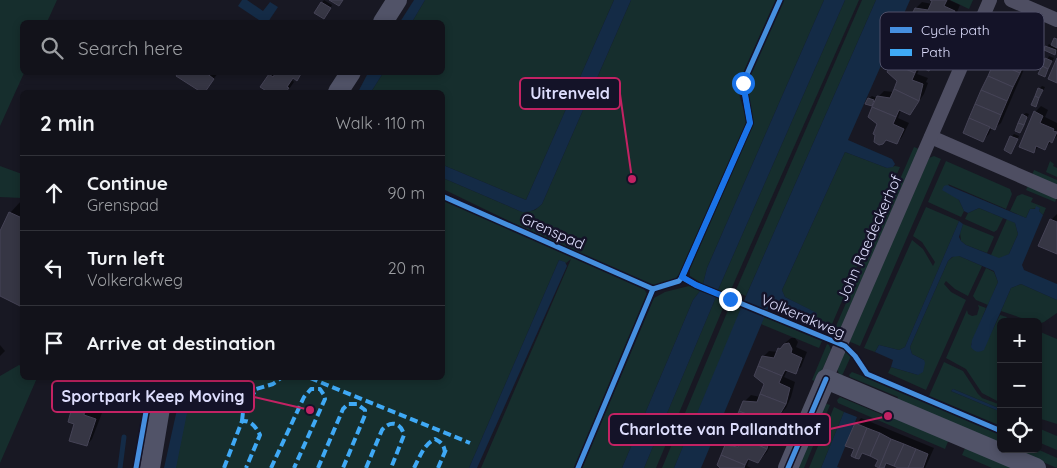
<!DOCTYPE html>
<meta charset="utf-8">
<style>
:root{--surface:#12121a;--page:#1f2027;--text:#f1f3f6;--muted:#9c9ea2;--line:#313239}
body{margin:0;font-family:Quicksand,sans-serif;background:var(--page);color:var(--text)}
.controls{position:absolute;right:15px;bottom:15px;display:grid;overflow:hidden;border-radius:8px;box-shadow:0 2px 8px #0003}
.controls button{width:45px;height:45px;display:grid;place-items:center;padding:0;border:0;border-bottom:1px solid var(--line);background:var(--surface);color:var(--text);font:25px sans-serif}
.stop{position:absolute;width:15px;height:15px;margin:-11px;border:4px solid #1a73e8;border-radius:50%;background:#fff}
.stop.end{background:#1a73e8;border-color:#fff;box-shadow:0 1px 5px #0008}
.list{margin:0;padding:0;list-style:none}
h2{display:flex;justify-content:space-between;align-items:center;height:65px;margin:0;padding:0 20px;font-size:21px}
h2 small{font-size:16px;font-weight:400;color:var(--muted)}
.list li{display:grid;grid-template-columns:32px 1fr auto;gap:15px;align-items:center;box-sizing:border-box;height:75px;padding:0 20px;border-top:1px solid var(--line)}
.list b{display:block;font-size:19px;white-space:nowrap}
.list p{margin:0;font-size:16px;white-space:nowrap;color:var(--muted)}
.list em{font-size:16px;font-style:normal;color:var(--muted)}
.icon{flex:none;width:28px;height:28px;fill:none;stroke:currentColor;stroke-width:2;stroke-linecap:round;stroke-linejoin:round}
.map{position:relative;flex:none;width:1057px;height:468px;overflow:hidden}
.search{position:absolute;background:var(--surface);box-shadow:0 2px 8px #0003;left:20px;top:20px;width:425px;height:55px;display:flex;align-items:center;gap:12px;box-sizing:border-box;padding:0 18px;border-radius:8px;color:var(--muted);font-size:19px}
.panel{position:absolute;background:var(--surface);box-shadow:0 2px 8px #0003;left:20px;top:90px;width:425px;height:290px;border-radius:8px}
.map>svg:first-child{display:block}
.green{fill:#162e2d}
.water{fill:#142b46}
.shadow{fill:#0007}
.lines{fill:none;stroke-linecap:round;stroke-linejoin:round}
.stream{stroke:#142b46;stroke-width:5}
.building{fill:#363644;stroke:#454356}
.street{stroke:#4e4e62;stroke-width:14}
.secondary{stroke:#515368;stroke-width:20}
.quiet{stroke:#3fa9f5;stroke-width:4;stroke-dasharray:8 4;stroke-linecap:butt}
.cycleway-casing{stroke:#141328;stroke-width:8}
.cycleway{stroke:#468fdf;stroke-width:5}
.route{stroke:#1a73e8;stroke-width:6}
.labels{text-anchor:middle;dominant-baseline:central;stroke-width:5;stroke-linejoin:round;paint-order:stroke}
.street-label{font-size:15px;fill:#ddddfc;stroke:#141328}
.key{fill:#141328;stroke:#505068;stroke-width:1}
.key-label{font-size:14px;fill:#ddddfc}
.leader{fill:none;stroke:#c32263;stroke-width:2}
.callout-dot{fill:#c32263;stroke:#141328;stroke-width:2}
.callout{fill:#141328;stroke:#c32263;stroke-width:2}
.callout-label{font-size:16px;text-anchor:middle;font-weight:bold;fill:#ddddfc}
</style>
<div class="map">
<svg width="1057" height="468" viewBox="0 0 1057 468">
<rect width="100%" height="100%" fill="#181823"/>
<g class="green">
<polygon points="0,0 57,0 47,22 22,22 22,72 24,73 0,126"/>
<polygon points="425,0 614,0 526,200 443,165 442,92 371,92 383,73 442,72 442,22 412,22"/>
<path d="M631,0H776L738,85C738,98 746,110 746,123L677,279L661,285H651L513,223L443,189V178L522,212L535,210L542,204Z"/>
<polygon points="783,0 824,0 707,268 703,284 690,276 690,269 753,125 753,117 745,87"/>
<polygon points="845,0 859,0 729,294 718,290"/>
<polygon points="862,0 876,0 746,296 735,292"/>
<polygon points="950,0 973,0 969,9"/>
<polygon points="914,147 919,149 839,332 837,334 833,333"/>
<polygon points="845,152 887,168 895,166 900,167 829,331 769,306 777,302 813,318 816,313 785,297 782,290"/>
<polygon points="934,156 941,159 860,346 848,341 929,158"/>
<polygon points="946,161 1010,189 1012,194 1006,209 948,184 960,202 964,211 961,217 928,202"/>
<polygon points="1050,161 1054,164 1053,166 1057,168 1057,177 1046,172"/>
<polygon points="0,166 22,174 22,198 0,197"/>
<polygon points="1034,170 1057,180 1057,186 1032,175"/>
<polygon points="1028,186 1057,198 1055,202 1026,190"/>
<polygon points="1022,194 1033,198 1031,202 1046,208 1043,215 1039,211 1040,208 1030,209 1026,218 1010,211 1017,196"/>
<polygon points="443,200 644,289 647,294 574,468 481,468 571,259 566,263 559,260 469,468 171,468 188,378 442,378"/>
<polygon points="926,207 959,221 905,347 899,350 879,345 875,352 864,348 912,240 923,249 933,266 935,262 922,242 913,236"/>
<polygon points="979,208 1003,218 997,230 994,232 965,219 968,213"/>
<polygon points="1007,219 1015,223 1018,234 1009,254 999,259 991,255"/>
<polygon points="963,224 993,236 994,237 987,253 966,245 961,241 960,233"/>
<polygon points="954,256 959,256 982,266 968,296 955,289 946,281 944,284 951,292 966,300 926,390 888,373 891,367 918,375 924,360 912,354 910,347 948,261"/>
<polygon points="986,268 994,272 998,282 988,305 976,300 973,296"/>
<polygon points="1021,284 1057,300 1057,313 1044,322 1038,324 1038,322 1033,322 1001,311 1011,288"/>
<polygon points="689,286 700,291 693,300 622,468 582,468 654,298 665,292"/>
<polygon points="716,297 726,301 656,468 644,468"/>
<polygon points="731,303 742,308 674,468 662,468"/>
<polygon points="978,305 986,308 971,345 982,351 1000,315 1007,317 1003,322 1001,322 998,336 1001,341 1001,403 982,393 966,369 946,358 967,310 968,314 972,316 977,315 979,308"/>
<polygon points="764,317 822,341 819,348 761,324"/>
<polygon points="1038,331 1057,339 1057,424 1038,418"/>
<polygon points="827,344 829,345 831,350 817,382 812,380"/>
<polygon points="845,352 851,356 841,378 836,367 844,353"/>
<polygon points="944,362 963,371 978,394 982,398 1001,405 1001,409 953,389 951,391 1001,412 1001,426 929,396"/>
<polygon points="19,365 22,367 22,378 37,378 0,463 0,376"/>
<polygon points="852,372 865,377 866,376 1001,434 1001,445 897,401 898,397 850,377 849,375"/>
<polygon points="85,378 131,378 143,382 120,392"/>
<polygon points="840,397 890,418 891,415 949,439 945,449 838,403 837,400"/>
<polygon points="824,403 830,405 804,468 796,468"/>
<polygon points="834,407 844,412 821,468 809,468"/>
<polygon points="1038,428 1057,436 1057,450 1038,442"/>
<polygon points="966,446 1018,468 992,468 962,455"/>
<polygon points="1012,449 1037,449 1057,458 1057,468"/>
</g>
<g class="water">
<polygon points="242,0 247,0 263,11 270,2 278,7 268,22 262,22 238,6"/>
<polygon points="414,0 425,0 412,22 400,22"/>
<path d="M614,0H631L542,204C536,210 531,212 522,212L443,178V165L526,200Z"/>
<polygon points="824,0 845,0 718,290 703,284 707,268"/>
<polygon points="876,0 910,0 848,140 892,159 895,164 893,167 887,168 845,152 782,290 785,297 817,313 816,318 814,318 777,302 769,306 701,468 674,468 746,296"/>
<polygon points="368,73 383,73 371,92 358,92"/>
<path d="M947,185L1026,218L1030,209H1035L1036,206L1040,208L1039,211L1043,215L1022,265L1024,270L1057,284V300L1021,284L1011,288L984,350C979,353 974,352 971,347L972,340L998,282L994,271L959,256L952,257L948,261L910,347L912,354L924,360L925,363L923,372L918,375L891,367L893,360L875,352L879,345L899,350L905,347L959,221L963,224L959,237L961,241L966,245L999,258L1009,254L1018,234L1015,223L979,208L968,213L964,211L959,200L942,190L944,186Z"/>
<polygon points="559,260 565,262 567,266 477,468 469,468"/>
<polygon points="700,291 716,297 644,468 622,468 693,300"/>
<polygon points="184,378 194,378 176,468 164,468"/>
<polygon points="953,389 1001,409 1001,412 951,391"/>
<polygon points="844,412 857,417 837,467 840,468 821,468"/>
</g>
<g class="shadow">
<polygon points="324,0 332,5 326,15 322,3"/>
<polygon points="932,0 949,0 960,5 954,19 948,25 940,22 936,29 947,34 944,48 937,60 928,69 921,66 917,74 928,78 926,82 928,83 924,94 915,107 909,113 901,110 898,118 909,123 902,137 897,143 879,124 876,100 871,105 869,98 872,96 877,98 884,91 894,92 899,80 897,53 903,47 913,48 916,8 922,2 932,4"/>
<polygon points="1019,14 1038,22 1025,51 1031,53 1001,123 995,128 992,127 989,134 983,140 1013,20"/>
<polygon points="1057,37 1057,51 1054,53 1045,49 1049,44 1052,45"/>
<polygon points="1049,56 1054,58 1044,76 1040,74"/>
<polygon points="180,72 219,72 203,92 178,76"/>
<polygon points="273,72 303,72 297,79 294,78 292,80 294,82 287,92 270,92 262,87"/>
<polygon points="1042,86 1045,87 1036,105 1039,89"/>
<polygon points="1041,106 1048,110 1045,117 1057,123 1057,136 1045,148 1039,146 1034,152 1035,112"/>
<polygon points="1026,113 1029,114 1020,132 1023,115"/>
<polygon points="1014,134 1019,136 1011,152 1011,137"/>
<polygon points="21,201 22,202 22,306 0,295 0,234 10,213"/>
<polygon points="1057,214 1057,253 1051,220"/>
<polygon points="791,338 795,338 798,342 796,347 807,352 801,367 795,372 788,369 784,377 795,382 791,397 786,408 777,417 769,414 765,422 776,426 773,441 767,452 758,462 750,458 747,466 751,468 722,468 726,446 732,440 742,441 747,429 745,401 751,395 760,397 765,384 763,357 769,351 778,352 785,343"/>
<polygon points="0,345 5,351 0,356"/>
<polygon points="80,399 90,402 89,409 102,413 92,439 87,445 76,423 74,405"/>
<polygon points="861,418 934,448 925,468 901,468 888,463 882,468 880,459 864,452 859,458 856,449 856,424"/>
</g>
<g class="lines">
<polyline class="stream" points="120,468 124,437"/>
</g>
<g class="building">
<polygon points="329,0 343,0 339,6"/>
<polygon points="930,0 947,0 944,6 955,11 948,27 937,22 934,29 910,18 915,8 928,10 932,1"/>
<polygon points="321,2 331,8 324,19 314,13"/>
<polygon points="1054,38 1057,39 1057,48 1051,45"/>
<polygon points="909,44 938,56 929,71 918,66 915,73 891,63 896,52 909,54 913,45"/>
<polygon points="1045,46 1056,50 1055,55 1044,50"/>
<polygon points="1000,48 1026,59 1020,73 994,62"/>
<polygon points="1045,58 1052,61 1048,69 1042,66"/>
<polygon points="1057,58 1057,83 1048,79"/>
<polygon points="994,62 1020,73 1013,87 988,76"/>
<polygon points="891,63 915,73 912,80 923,84 919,101 894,89 897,81 887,72"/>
<polygon points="1042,66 1048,69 1045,77 1038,74"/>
<polygon points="179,72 205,72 214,79 205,92 201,92 176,76"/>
<polygon points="276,72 302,72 297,81 293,78 287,87 289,88 286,92 268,92 260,87 269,74 273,77"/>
<polygon points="988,76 1013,87 1007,101 981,90"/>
<polygon points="1038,88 1043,90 1039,98 1035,96"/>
<polygon points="894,89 919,101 910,115 899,110 896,117 872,107 877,96 890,98"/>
<polygon points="981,90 1007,101 1001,115 975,104"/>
<polygon points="1035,96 1039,98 1036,107 1031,105"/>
<polygon points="868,98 874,100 872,106 865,104"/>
<polygon points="975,104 1001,115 995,130 969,118"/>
<polygon points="872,107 896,117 893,124 904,129 897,144 886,140 883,144 879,145 874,142 875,135 873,134 877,124 868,117"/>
<polygon points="1034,111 1043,116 1040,123 1054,129 1053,131 1057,132 1052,143 1049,141 1045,150 1036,146 1034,153 1019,147"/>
<polygon points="1022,114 1027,117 1024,125 1018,123"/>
<polygon points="969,118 990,127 983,142 963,133"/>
<polygon points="1018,123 1024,125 1020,133 1015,131"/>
<polygon points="1010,136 1018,139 1011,154 1004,150"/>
<polygon points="9,212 22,218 22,307 0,296 0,231"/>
<polygon points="1050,219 1057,222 1057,254 1038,246"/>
<polygon points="789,343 792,349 791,353 802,358 796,374 785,370 782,376 758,366 762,356 774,358 778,348 780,349 784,344"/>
<polygon points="758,366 782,376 779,383 790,388 786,404 760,394 764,384 754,376"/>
<polygon points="760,394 786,404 777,419 766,414 763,421 739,411 743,401 757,402"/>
<polygon points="73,404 85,408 84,415 96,419 87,446 69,441 74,424 68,422"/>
<polygon points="739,411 763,421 760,428 771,432 767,449 742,438 745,429 735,421"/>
<polygon points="855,423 867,428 855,458 851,456 854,449 845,446"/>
<polygon points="867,428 880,433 870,456 862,453 859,459 855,458"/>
<polygon points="880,433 891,439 879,468 875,466 878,460 870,456"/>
<polygon points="742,438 767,449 758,463 748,459 745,465 721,455 725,445 738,447"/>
<polygon points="891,439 904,444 894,466 886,463 884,468 879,468"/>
<polygon points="904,444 916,449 908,468 898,468 894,466"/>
<polygon points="916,449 928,454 923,468 908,468"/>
<polygon points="721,455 745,465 744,468 720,468 717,465"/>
</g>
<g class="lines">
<g class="street">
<polyline points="1011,0 1057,20"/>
<polyline points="931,137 1057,192"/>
<polyline points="826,379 990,0"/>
</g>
<g class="secondary">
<polyline points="383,22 397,0"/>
<polyline points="338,92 351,72"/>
<polyline points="150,468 165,378"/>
<polyline points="788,468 826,379 1036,468"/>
</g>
<g class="quiet">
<polyline points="310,378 470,443"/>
<polyline points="242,421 243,412 256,389 273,384 281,378"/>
<path d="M224,468L242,421C251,420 256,427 260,435L246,468"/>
<polyline points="271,468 304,397 311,389 320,389 324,395 325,399 294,468"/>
<polyline points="318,468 343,409 348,404 357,404 365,410 365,415 343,468"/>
<path d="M366,468L382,430C390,420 401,422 404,435L391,468"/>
<path d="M414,468C420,457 423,445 435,439C441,442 444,445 445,452"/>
<polyline points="438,468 447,447"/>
</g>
<g class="cycleway-casing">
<g id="cycleway">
<polyline points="442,196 653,289 679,281 682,277 750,123 743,83 780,0"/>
<polyline points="682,277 696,285 845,346 855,356 867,374 1001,431"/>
<polyline points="136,468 152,378"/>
<polyline points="578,468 653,289"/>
<polyline points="788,468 826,379"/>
</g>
</g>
<use href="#cycleway" class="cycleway"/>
</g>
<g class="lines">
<polyline class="route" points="730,299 696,285 682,277 750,123 743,83"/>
</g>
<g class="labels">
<g class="street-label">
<text transform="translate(553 231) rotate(24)">Grenspad</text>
<text transform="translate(869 238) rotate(-66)">John Raedeckerhof</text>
<text transform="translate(803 316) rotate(23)">Volkerakweg</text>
</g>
</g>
<rect x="880" y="12" width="164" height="58" rx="8" class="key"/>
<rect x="890" y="27" width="22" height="6" fill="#468fdf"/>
<rect x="890" y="49" width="22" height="7" fill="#3fa9f5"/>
<g class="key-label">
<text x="921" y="35">Cycle path</text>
<text x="921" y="57">Path</text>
</g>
<path class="leader" d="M632 179L620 94M310 410L254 397M888 416L830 429"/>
<g class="callout-dot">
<circle cx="632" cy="179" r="5"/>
<circle cx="310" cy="410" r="5"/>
<circle cx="888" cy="416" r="5"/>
</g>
<g class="callout">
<rect x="520" y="78" width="100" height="31" rx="5"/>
<rect x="52" y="381" width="202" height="31" rx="5"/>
<rect x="609" y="414" width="221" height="31" rx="5"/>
</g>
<g class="callout-label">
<text x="570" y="99">Uitrenveld</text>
<text x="153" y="402">Sportpark Keep Moving</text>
<text x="720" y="435">Charlotte van Pallandthof</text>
</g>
</svg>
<div class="controls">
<button>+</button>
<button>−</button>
<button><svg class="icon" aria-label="locate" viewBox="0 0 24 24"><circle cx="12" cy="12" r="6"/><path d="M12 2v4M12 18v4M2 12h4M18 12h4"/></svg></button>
</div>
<div class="stop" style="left:743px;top:83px"></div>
<div class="stop end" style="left:730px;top:299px"></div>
<div class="search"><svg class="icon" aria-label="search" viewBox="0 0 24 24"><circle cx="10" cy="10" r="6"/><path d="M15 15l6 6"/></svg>Search here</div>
<section class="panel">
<h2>2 min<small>Walk · 110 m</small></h2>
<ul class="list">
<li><svg class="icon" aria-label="ahead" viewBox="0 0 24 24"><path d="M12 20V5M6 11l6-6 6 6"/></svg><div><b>Continue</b><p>Grenspad</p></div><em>90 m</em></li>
<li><svg class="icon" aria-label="left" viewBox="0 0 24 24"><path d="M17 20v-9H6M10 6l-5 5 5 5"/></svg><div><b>Turn left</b><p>Volkerakweg</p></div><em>20 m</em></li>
<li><svg class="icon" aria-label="arrive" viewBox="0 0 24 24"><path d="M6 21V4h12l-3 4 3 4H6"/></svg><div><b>Arrive at destination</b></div></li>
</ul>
</section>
</div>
